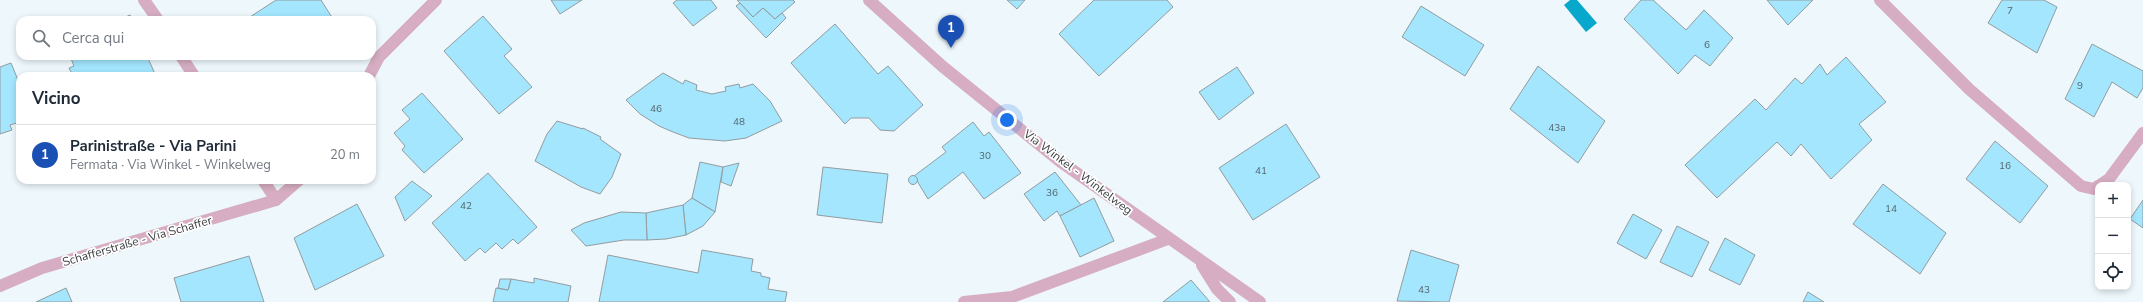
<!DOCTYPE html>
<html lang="it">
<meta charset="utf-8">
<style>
:root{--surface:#fff;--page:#f6f6f7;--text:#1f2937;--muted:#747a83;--line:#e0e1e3;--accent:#94116a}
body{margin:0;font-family:"Nunito Sans",sans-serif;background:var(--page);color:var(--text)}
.controls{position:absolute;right:12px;bottom:12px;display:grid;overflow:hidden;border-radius:8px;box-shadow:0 2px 6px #0003}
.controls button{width:36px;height:36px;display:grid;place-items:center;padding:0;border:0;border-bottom:1px solid var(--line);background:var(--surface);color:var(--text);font:20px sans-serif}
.you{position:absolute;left:1007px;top:120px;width:14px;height:14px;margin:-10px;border:3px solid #fff;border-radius:50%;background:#1a73e8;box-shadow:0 0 0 6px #1a73e833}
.badge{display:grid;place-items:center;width:26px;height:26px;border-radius:50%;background:var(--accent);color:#fff;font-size:13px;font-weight:700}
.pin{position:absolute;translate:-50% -33px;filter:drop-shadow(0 1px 2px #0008)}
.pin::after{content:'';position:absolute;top:21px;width:14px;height:12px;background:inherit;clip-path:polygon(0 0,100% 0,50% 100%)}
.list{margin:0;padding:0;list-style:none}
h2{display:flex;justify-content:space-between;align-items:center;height:52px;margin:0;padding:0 16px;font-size:17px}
h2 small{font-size:13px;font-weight:400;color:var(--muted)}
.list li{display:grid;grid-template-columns:26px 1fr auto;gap:12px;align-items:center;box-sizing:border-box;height:60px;padding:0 16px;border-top:1px solid var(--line)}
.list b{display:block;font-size:15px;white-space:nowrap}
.list p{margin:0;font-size:13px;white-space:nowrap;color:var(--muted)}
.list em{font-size:13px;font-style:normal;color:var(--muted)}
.icon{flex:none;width:22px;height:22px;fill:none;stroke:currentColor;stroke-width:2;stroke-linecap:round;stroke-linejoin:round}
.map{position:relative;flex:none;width:2143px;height:302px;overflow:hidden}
.search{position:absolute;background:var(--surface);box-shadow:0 2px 6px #0003;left:16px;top:16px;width:360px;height:44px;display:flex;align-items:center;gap:10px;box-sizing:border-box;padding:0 14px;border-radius:12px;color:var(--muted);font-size:15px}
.panel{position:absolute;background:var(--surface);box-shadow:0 2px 6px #0003;left:16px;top:72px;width:360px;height:112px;border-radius:12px}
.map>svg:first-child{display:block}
.water{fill:#08a7cc}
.building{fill:#a3e6fd;stroke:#939c9f}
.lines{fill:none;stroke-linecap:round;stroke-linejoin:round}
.minor{stroke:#d6adc2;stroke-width:12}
.labels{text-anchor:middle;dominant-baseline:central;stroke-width:3.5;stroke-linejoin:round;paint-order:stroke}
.number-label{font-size:10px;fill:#54676e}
.street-label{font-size:12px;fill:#393d3f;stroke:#fff}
</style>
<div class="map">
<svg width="2143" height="302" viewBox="0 0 2143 302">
<rect width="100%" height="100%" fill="#eef8fc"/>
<polygon class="water" points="1570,0 1577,0 1597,23 1586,32 1564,5"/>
<g class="building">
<polygon points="276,0 321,0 333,19 252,20 250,17"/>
<polygon points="551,0 582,0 560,14"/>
<polygon points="677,0 711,0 717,8 693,26 673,3"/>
<polygon points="737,0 793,0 795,2 775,19 763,8 753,17"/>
<polygon points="1007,0 1025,0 1017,9"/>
<polygon points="1094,0 1167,0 1173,7 1099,76 1059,34"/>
<polygon points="1641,0 1653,0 1686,30 1704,10 1733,38 1710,66 1695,55 1678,74 1624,19"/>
<polygon points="1767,0 1813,0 1788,25"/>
<polygon points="2002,0 2044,0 2057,7 2037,53 1988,23"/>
<polygon points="740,3 753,17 763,8 775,19 782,13 786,18 766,38 736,6"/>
<polygon points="1421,6 1484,45 1465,76 1402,37"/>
<polygon points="130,15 132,20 119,20"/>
<polygon points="483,16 512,49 504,56 532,87 499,114 444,51"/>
<polygon points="835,24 878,74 888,66 923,105 894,131 880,130 869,118 851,118 845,124 791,63"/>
<polygon points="2092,44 2143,71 2143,88 2137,98 2112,82 2094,117 2065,99"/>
<polygon points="70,56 147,56 155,74 153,76 73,76 69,68 74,66"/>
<polygon points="1846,57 1886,102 1859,124 1872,140 1831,179 1801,144 1791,156 1777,142 1717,198 1685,165 1755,99 1766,110 1795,78 1802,84 1820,64 1827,75"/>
<polygon points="11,63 20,85 20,122 10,125 12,130 0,134 0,67"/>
<polygon points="1538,66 1605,121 1578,163 1510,109"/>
<polygon points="1237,67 1254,93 1219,120 1199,92"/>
<polygon points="663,73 683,84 685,80 697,85 696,90 712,94 726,91 725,87 739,84 740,88 753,84 770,101 782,121 746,138 725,141 689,138 673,132 659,126 640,114 626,100"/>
<polygon points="422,93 463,139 424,173 402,150 405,146 394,133 410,119 402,110"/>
<polygon points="557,121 583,129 583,128 601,137 600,139 621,154 612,177 600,194 581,187 535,161 547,134"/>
<polygon points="973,122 984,136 989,132 1021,173 984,199 963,172 928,199 914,176 946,152 942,147"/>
<polygon points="1286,124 1320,177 1253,220 1219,168"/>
<polygon points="1995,141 2048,186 2020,223 1966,179"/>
<polygon points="700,162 723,167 715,212 692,198"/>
<polygon points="739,163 731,186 721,182 723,167"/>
<polygon points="823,167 888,174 882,223 817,215"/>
<polygon points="1055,172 1081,205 1060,216 1057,211 1044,221 1024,194"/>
<polygon points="488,173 537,227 518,244 513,239 502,249 496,243 485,253 480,248 465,261 432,223"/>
<circle cx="913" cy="180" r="4.5"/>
<polygon points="412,181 432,196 405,221 395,197"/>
<polygon points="1883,184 1946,233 1920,274 1853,224"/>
<polygon points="692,198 715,212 703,226 686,235 683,205"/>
<polygon points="1094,198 1114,241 1080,257 1060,216"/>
<polygon points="2143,200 2143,228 2130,219"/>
<polygon points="357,204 384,256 315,290 294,238"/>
<polygon points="683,205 686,235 666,239 647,240 646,213"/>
<polygon points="621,212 646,213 647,240 624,240 586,246 571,230 584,223"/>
<polygon points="1633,214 1662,230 1646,259 1617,243"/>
<polygon points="1677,226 1709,242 1692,277 1660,262"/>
<polygon points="1725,238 1755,255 1740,285 1709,270"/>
<polygon points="702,250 753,259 751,271 761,273 761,276 770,278 768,289 787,292 785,302 599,302 608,255 698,273"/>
<polygon points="1411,250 1459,265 1449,302 1397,301"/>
<polygon points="249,256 264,302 181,302 174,278"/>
<polygon points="534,278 571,286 568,302 493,302 496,288 508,290 511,279 534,283"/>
<polygon points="500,279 511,279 508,290 498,288"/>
<polygon points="1191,280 1210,302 1163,302"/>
<polygon points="66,288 72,302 36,302"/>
<polygon points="1808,292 1824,302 1803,302"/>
</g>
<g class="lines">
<g class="minor">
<polyline points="144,0 158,20"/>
<polyline points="869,0 942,66 1061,162 1260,302"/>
<polyline points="1880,0 1969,89 2081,186 2094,189 2098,186"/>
<polyline points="181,56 194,76"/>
<polyline points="369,76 379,57 436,0"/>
<polyline points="263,180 276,200"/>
<polyline points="2100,185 2109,179 2143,133"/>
<polyline points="1202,265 1217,289 1230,302"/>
<polyline points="0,286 42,268 276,200 299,180"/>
<polyline points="964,302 1012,297 1168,239"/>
</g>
</g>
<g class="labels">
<g class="number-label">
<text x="2010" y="11">7</text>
<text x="1707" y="45">6</text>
<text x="2080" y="86">9</text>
<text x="656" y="109">46</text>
<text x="739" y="122">48</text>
<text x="1557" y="128">43a</text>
<text x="985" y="156">30</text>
<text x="2005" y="166">16</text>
<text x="1261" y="171">41</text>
<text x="1052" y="193">36</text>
<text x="466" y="206">42</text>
<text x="1891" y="209">14</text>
<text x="1424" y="290">43</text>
</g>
<g class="street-label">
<text transform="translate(1078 172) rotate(37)">Via Winkel - Winkelweg</text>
<text transform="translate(137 241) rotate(-16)">Schafferstraße - Via Schaffer</text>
</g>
</g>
</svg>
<div class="controls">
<button>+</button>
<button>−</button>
<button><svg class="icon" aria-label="locate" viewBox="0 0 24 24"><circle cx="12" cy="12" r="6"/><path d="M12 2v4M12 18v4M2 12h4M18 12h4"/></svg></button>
</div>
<div class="you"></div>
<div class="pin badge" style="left:951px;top:48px;background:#1a4fb4">1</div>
<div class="search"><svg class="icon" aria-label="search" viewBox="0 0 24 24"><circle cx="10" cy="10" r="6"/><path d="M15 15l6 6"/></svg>Cerca qui</div>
<section class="panel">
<h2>Vicino<small></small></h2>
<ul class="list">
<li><span class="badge" style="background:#1a4fb4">1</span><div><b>Parinistraße - Via Parini</b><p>Fermata · Via Winkel - Winkelweg</p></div><em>20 m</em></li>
</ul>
</section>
</div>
